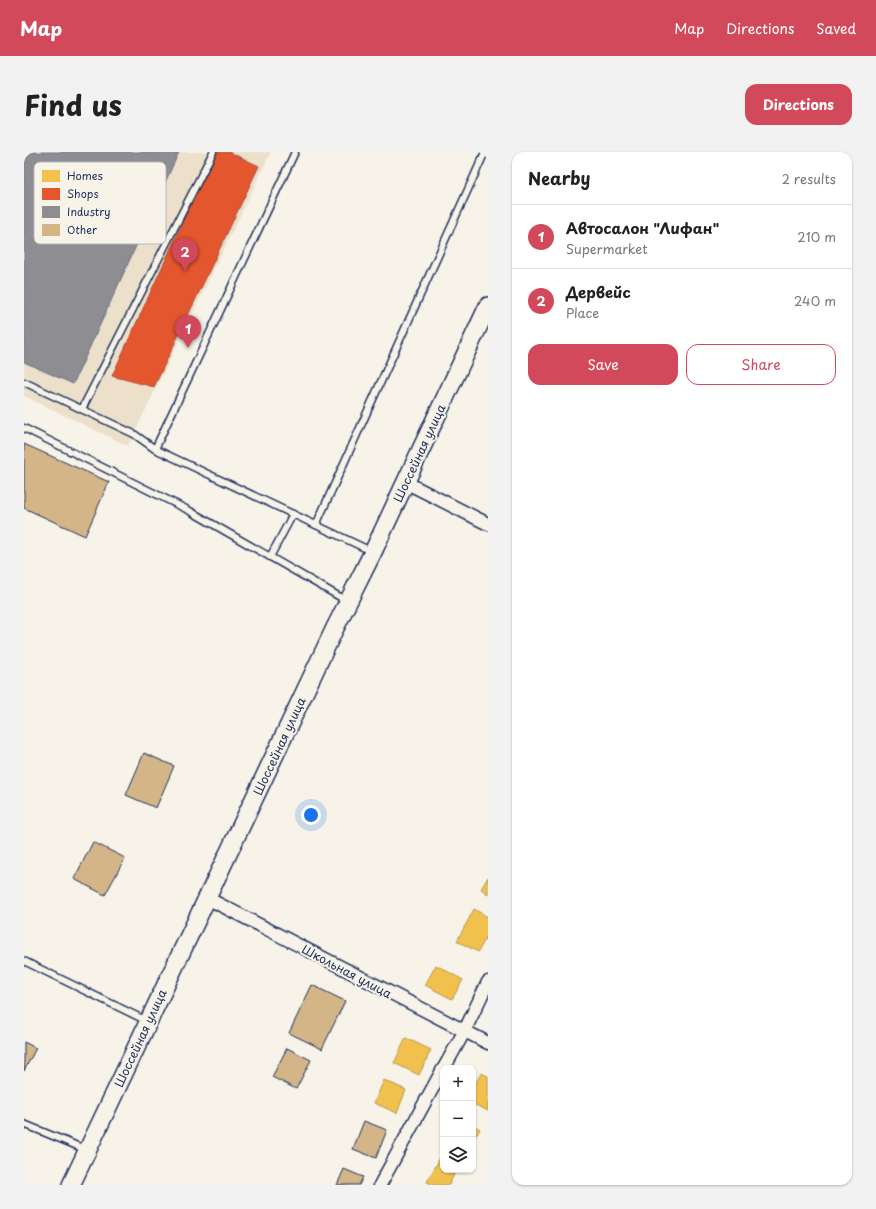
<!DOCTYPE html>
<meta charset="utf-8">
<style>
:root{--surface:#fff;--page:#f2f2f2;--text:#222;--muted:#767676;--line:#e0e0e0;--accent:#d1495b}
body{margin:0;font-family:"Playpen Sans",sans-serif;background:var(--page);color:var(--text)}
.controls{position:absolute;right:12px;bottom:12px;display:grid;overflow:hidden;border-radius:8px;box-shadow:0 1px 3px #0004}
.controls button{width:36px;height:36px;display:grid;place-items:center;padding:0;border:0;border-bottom:1px solid var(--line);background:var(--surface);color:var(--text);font:20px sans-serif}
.you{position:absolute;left:287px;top:663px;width:14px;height:14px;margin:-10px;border:3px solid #fff;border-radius:50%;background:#1a73e8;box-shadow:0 0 0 6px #1a73e833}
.badge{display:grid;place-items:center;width:26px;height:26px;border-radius:50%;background:var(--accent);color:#fff;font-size:13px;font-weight:700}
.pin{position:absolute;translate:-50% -33px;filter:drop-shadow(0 1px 2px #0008)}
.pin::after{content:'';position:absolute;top:21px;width:14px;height:12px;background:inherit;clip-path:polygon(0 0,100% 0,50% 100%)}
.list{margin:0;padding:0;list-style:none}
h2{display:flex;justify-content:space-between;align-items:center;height:52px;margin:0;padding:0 16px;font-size:17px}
h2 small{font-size:13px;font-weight:400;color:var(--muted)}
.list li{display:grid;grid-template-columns:26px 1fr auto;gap:12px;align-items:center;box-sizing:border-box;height:64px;padding:0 16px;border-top:1px solid var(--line)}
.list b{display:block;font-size:15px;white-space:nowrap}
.list p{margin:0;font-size:13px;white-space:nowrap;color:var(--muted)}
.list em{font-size:13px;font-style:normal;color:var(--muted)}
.actions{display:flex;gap:8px;padding:12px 16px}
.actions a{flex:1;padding:9px 0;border:1px solid var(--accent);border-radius:12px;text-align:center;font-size:14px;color:var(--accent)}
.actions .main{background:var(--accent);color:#fff}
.icon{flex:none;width:22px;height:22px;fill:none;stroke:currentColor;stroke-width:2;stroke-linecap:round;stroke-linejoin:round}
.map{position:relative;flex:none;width:464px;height:1033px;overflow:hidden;border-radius:12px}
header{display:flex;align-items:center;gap:24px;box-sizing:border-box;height:56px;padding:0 20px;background:var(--accent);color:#fff}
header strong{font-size:19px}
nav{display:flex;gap:22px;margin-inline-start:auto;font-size:14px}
.intro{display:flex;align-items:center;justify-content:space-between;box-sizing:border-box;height:96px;padding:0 24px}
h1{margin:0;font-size:28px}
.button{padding:10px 18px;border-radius:12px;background:var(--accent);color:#fff;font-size:14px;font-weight:700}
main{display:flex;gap:24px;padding:0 24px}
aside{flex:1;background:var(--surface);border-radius:12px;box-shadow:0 1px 3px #0004}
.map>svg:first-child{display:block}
.built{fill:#ece0cb}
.homes{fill:#f2c14e;stroke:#b29553}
.shops{fill:#e4572e;stroke:#a84b3c}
.industry{fill:#8d8d92;stroke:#6b7182}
.building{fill:#d4b588;stroke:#1b2f5e}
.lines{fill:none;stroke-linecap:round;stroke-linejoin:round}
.service-casing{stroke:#1b2f5e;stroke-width:9}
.minor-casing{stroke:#1b2f5e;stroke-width:15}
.secondary-casing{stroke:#1b2f5e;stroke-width:20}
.service{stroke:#f7f3e8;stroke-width:6}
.minor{stroke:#f7f3e8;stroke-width:12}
.secondary{stroke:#f7f3e8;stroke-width:17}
.labels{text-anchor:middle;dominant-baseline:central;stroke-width:4;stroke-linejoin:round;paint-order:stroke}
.street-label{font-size:12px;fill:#1b2f5e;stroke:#f7f3e8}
.key{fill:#f7f3e8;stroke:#b5b8bf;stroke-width:1}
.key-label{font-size:11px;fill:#1b2f5e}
</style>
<header>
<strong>Map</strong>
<nav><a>Map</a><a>Directions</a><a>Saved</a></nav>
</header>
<div class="intro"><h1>Find us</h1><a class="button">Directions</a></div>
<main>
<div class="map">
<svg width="464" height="1033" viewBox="0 0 464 1033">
<rect width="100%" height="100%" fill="#f7f3e8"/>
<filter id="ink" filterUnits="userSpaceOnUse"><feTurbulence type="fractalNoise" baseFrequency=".025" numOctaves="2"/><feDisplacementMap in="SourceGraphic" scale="8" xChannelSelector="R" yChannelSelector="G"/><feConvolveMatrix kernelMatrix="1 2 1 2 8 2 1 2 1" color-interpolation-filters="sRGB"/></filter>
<g filter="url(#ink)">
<polygon class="built" points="0,0 247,0 104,294 0,244"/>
<g class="homes">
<polygon points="464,725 464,742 457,737"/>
<polygon points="450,757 464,765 464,782 454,800 433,789"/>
<polygon points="412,813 439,828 428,847 401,833"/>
<polygon points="382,886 407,898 395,923 370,911"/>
<polygon points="457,921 464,924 464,959 449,952 449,937"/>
<polygon points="360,928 382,938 373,961 350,951"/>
<polygon points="449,973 456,977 449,988"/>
<polygon points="416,1006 419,1007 419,1018 432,1018 425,1033 410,1033 403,1030"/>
</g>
<polygon class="shops" points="191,0 205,0 235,14 130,235 88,224"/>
<polygon class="industry" points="0,0 155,0 49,232 0,210"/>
<g class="building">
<polygon points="0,292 85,330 61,384 0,356"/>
<polygon points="120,601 150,614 132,656 102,643"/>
<polygon points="69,690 101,706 81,743 50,727"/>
<polygon points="288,833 321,849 298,897 265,881"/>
<polygon points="0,890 12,896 0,919"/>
<polygon points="263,896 287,908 272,937 248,925"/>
<polygon points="340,969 363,978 352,1006 329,997"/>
<polygon points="320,1017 339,1025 335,1033 313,1033"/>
</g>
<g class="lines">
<g class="service-casing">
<g id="service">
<polyline points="0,230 110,282 131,297 347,399"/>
<polyline points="58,257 189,0"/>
<polyline points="0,276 166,359 323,449"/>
<polyline points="131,297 271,0"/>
<polyline points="292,373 461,0"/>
<polyline points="246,405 269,362"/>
<polyline points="0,809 123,869"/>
<polyline points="0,972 63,998"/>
</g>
</g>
<g class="minor-casing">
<g id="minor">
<polyline points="389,334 464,372"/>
<polyline points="183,746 464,891"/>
<polyline points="420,916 440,880 464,830"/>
<polyline points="356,1033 419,917"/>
</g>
</g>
<g class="secondary-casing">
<polyline id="secondary" points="47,1033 310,478 349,400 464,154"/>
</g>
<use href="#service" class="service"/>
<use href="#minor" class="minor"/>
<use href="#secondary" class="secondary"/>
</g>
</g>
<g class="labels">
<g class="street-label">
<text transform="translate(395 301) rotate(-65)">Шоссейная улица</text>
<text transform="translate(255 594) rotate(-65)">Шоссейная улица</text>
<text transform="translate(323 819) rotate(28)">Школьная улица</text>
<text transform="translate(116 886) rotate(-65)">Шоссейная улица</text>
</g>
</g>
<rect x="10" y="10" width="132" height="82" rx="6" class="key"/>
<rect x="18" y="18" width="18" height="12" fill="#f2c14e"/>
<rect x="18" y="36" width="18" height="12" fill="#e4572e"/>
<rect x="18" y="54" width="18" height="12" fill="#8d8d92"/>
<rect x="18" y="72" width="18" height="12" fill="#d4b588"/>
<g class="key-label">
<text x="43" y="28">Homes</text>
<text x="43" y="46">Shops</text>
<text x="43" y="64">Industry</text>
<text x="43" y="82">Other</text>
</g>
</svg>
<div class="controls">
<button>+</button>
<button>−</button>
<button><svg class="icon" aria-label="layers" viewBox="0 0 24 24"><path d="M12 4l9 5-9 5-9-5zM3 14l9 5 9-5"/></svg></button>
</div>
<div class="you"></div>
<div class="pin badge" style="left:164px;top:196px">1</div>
<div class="pin badge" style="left:161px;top:119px">2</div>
</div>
<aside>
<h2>Nearby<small>2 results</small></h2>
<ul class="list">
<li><span class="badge">1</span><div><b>Автосалон &quot;Лифан&quot;</b><p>Supermarket</p></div><em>210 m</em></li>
<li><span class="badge">2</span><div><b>Дервейс</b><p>Place</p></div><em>240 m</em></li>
</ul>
<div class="actions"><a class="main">Save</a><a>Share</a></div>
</aside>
</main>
